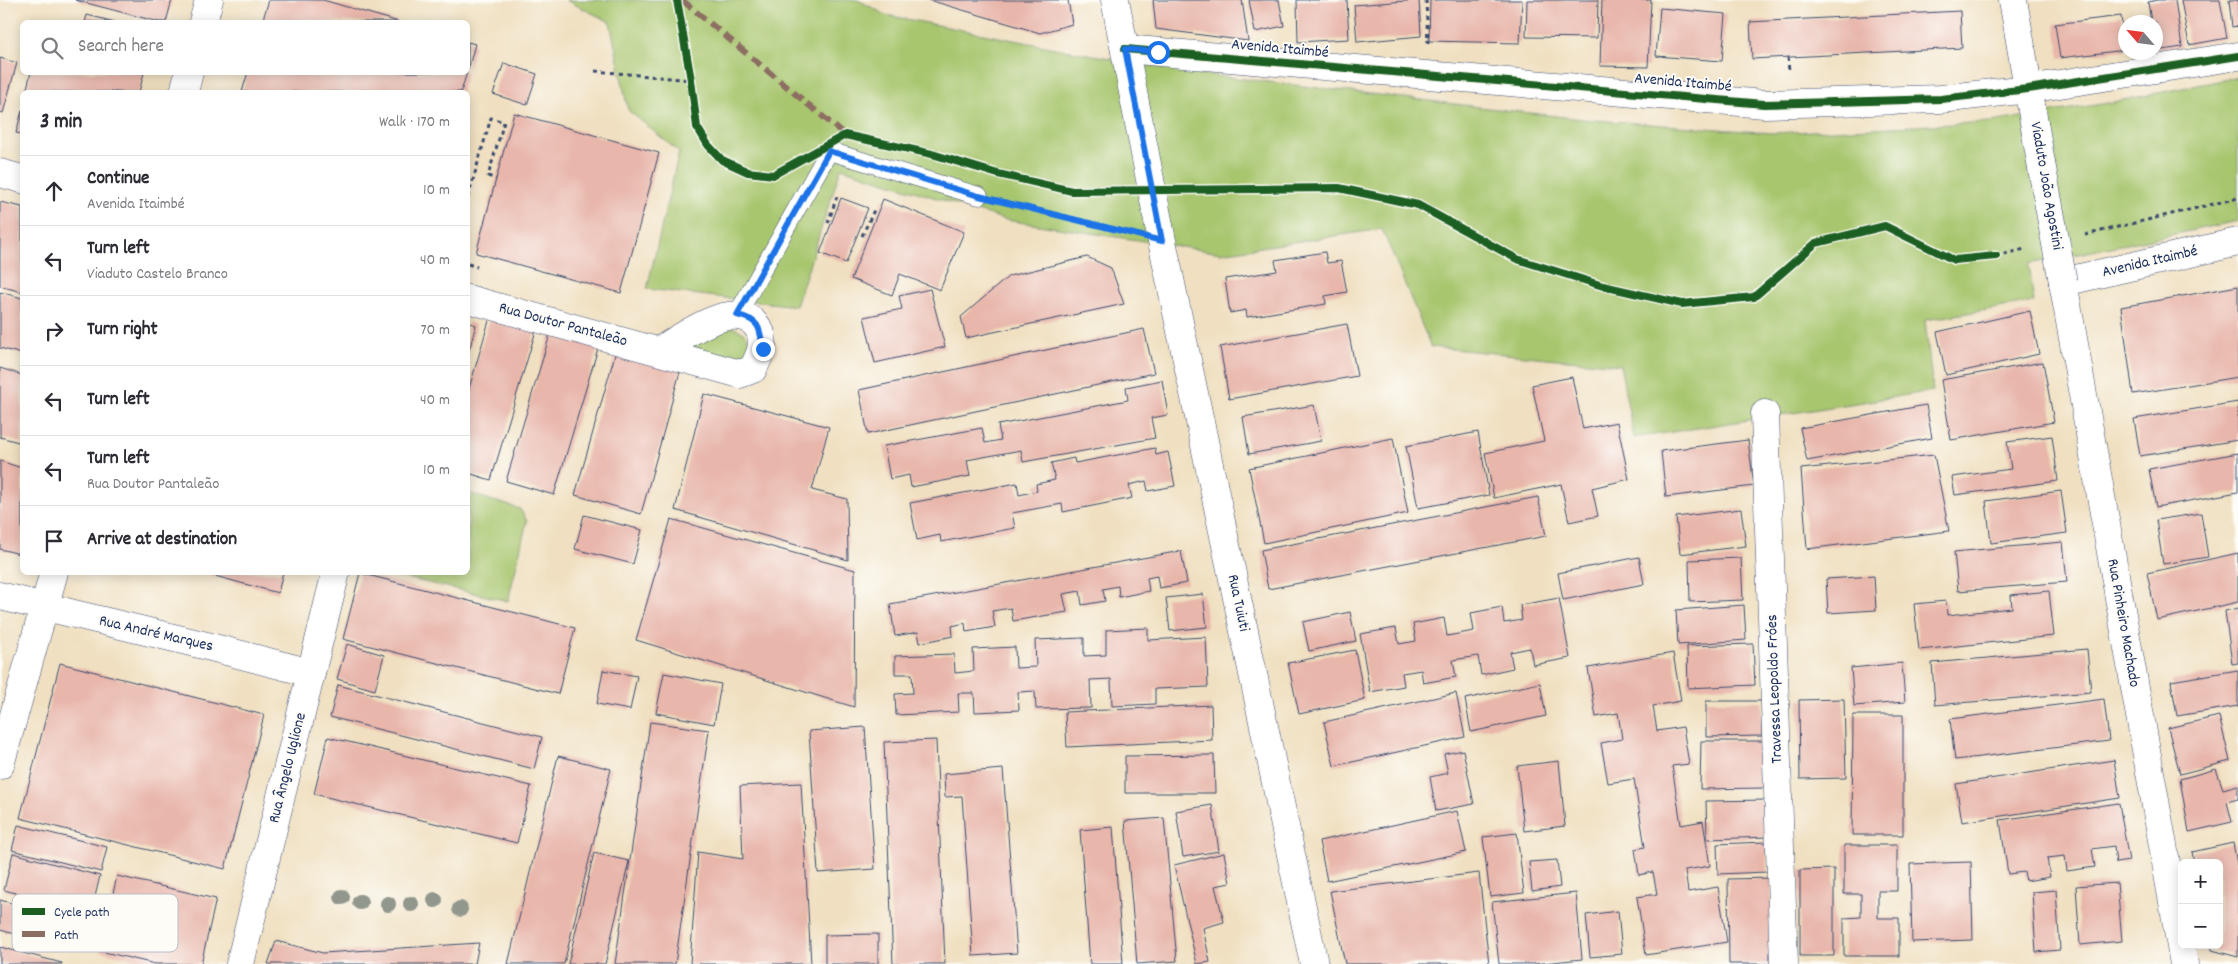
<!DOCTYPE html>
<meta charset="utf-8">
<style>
:root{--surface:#fff;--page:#f2f2f3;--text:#2b2b33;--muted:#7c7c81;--line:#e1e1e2}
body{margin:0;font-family:Dekko,sans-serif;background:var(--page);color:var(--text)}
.controls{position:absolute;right:15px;bottom:15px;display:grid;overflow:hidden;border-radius:8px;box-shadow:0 2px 12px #0003}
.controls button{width:45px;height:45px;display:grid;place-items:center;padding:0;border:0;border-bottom:1px solid var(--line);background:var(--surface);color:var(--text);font:25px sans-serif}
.compass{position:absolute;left:2118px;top:15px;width:45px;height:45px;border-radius:50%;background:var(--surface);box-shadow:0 2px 12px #0003;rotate:298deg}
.stop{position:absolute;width:15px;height:15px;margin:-11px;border:4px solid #1a73e8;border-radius:50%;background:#fff}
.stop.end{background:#1a73e8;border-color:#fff;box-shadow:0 1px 5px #0008}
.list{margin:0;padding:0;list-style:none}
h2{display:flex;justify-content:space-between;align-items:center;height:65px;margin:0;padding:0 20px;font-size:21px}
h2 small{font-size:16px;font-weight:400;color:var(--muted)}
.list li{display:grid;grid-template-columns:32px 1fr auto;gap:15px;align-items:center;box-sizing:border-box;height:70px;padding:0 20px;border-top:1px solid var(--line)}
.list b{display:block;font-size:19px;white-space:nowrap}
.list p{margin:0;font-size:16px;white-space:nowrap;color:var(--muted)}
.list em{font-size:16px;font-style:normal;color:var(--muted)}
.icon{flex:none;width:28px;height:28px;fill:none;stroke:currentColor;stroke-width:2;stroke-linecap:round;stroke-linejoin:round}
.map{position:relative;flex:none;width:2238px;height:964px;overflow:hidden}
.search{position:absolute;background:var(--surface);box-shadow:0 2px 12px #0003;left:20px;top:20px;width:450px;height:55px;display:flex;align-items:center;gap:12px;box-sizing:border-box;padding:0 18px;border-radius:8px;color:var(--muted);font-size:19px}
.panel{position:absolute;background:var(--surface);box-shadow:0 2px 12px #0003;left:20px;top:90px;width:450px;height:485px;border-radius:8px}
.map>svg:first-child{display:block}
.green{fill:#a8c66e;stroke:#627a66}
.building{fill:#e8b6aa}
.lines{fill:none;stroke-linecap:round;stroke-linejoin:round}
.service-casing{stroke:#3b4a6d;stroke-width:19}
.minor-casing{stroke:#3b4a6d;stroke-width:29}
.tertiary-casing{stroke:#3b4a6d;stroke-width:29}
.path{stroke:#3b4a6d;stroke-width:3;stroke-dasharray:4 4;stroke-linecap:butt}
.service{stroke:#fff;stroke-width:18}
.minor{stroke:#fff;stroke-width:28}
.tertiary{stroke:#fff;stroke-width:28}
.tertiary-bridge-casing{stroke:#3b4a6d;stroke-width:29;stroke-linecap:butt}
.tertiary-bridge{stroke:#fff;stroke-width:28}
.quiet{stroke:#8d6e63;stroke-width:6;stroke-dasharray:12 6;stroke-linecap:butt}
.cycleway-casing{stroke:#fdfcf7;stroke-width:11}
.cycleway{stroke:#1b5e20;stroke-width:8}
.tree{fill:#92978d}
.route{stroke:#1a73e8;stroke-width:6}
.labels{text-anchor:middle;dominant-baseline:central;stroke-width:4;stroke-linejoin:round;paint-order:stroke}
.street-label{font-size:16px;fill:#1b2f5e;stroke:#fdfcf7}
.key{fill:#fdfcf7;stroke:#b9bec9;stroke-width:1}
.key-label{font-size:14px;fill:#1b2f5e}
</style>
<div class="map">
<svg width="2238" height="964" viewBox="0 0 2238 964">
<rect width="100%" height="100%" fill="#fdfcf7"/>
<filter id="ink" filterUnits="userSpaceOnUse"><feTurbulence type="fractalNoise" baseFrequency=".02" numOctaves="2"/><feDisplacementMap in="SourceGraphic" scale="10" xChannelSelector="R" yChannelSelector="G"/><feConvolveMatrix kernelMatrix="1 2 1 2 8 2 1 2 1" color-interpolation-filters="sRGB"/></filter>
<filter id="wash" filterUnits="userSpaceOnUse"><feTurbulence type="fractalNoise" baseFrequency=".0096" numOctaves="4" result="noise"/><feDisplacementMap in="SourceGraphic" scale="20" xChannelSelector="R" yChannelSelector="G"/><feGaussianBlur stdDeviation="1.12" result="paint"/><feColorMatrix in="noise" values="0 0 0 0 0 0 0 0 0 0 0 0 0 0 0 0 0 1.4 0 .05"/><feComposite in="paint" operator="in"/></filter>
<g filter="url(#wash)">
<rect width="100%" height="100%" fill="#f0e0c1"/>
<g class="green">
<polygon points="566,0 858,0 886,15 1065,50 1201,74 1581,119 1773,133 1991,122 2108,103 2238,77 2238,221 2029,264 2034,302 1925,320 1933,391 1634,438 1620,365 1431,347 1382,229 1221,253 1006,220 841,168 796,306 647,289 679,152 628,110 610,22"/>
<path d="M728,326C744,331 749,333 750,351L744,357L736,361L686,345Z"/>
<polygon points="468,493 520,509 527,521 508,601 385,573 468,572"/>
</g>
<g id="blocks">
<g class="building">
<polygon points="75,0 172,0 166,22 159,22"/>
<polygon points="269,0 323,0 399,22 262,22"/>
<polygon points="929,0 1068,0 1072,24 1040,33"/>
<polygon points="1153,0 1242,0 1248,41 1156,29"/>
<polygon points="1249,0 1279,0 1284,26 1255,32"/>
<polygon points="1297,0 1347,0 1349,39 1298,42"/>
<polygon points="1419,0 1421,36 1357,42 1354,5"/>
<polygon points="1430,0 1522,0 1520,43 1429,41"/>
<polygon points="1527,0 1598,0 1597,38 1526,37"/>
<polygon points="1602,0 1651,0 1648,67 1600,66"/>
<polygon points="2158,0 2175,0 2182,47 2156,51 2156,22 2151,22 2148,2"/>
<polygon points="2181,0 2220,0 2227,38 2189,45"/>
<polygon points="2229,0 2238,0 2238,26 2232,27"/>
<polygon points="1660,8 1726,14 1722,61 1656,56"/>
<polygon points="1960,11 1962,48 1752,59 1750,22"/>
<polygon points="87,15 115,22 85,22"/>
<polygon points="2121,16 2125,50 2060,58 2055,24"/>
<polygon points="468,42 475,44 468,70"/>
<polygon points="0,58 17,63 3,113 0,112"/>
<polygon points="504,63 537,74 527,105 493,94"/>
<polygon points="31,72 142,72 144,73 139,92 26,92"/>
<polygon points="248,72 467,72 461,92 242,92"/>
<polygon points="22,111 22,134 16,133"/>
<polygon points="514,113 659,153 621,293 476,253"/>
<polygon points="841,198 868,208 846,263 820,253"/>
<polygon points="883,199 964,232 940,290 900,274 892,295 851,279"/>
<polygon points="0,202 22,207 22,292 0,286"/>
<polygon points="1325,252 1327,263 1341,261 1347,292 1325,296 1326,304 1247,317 1246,310 1230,313 1225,279 1277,271 1275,260"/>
<polygon points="1087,257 1111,268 1124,304 966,338 961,317 1009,276"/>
<polygon points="2238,286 2238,377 2133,394 2121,307"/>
<polygon points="930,289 945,347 875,363 864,317 902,309 899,296"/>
<polygon points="0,292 22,298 22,354 0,348"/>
<polygon points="2030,311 2039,354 1946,375 1937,332"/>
<polygon points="491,314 537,327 491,480 468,473 468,392"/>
<polygon points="468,322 476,325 468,354"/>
<polygon points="1347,324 1357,376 1229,399 1220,347"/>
<polygon points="1144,329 1154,373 868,434 859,390"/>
<polygon points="551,331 599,345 554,495 506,481"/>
<polygon points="616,351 681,368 641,514 575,495"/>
<polygon points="2043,362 2054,422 1951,440 1941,380"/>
<polygon points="0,368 22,375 22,443 0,437"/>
<polygon points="1572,377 1583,429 1617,422 1629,479 1592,488 1598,516 1569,522 1561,484 1494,498 1485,453 1544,441 1532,385"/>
<polygon points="1162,380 1168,415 1151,418 1155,438 1023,462 1021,450 967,460 970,476 911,487 909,475 890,479 884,446 982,428 985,443 1001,440 998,425 1128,400 1126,387"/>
<polygon points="704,394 829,427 812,490 847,499 848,560 675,510"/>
<polygon points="2238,402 2238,440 2140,456 2134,419"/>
<polygon points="1314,405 1321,441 1249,454 1243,417"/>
<polygon points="1926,405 1932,438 1807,461 1800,428"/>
<polygon points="1478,432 1489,495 1418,508 1406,446"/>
<polygon points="2052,436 2058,481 1955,495 1952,477 2011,469 2007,442"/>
<polygon points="1393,438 1408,513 1264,543 1249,468"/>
<polygon points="1748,440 1754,486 1666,497 1661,451"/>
<polygon points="1155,448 1156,455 1168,452 1175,486 1148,491 1146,481 1129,485 1132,498 1063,512 1062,504 1012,513 1015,528 941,542 940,535 917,540 910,503 1017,483 1019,495 1037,491 1036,484 1055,480 1051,463 1074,458 1075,463"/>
<polygon points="2238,453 2238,492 2156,507 2149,469"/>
<polygon points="1934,455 1949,531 1807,549 1801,469"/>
<polygon points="0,461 22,468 22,544 20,554 0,549"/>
<polygon points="2061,491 2067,533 1991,543 1986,501"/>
<polygon points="1538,497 1546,536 1268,589 1261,550"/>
<polygon points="1741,509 1746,546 1680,554 1676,517"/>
<polygon points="2201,513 2208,557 2163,564 2156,520"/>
<polygon points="584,515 642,530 633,564 575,549"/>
<polygon points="671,519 855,570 854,707 636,640"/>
<polygon points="2063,542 2067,582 1958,591 1954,552"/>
<polygon points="1181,551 1187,583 1159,588 1157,576 1147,578 1149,591 1119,597 1118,586 1103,589 1105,601 1082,605 1080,591 1063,594 1067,612 1013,621 1011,608 992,611 995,627 966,632 965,623 952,626 953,636 920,643 918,632 895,636 890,604"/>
<polygon points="2238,553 2238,602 2157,620 2147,573"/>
<polygon points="1639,557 1644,584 1563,600 1558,573"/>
<polygon points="1741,558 1743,600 1690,602 1689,560"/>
<polygon points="200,572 283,572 278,593"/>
<polygon points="360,573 575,628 558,694 343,639"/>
<polygon points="1874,576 1876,610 1828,613 1826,579"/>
<polygon points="2049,591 2054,636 1919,650 1914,604 1946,601 1947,615 2012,608 2011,595"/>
<polygon points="1203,594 1207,627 1170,631 1166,598"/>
<polygon points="1559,598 1570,658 1533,665 1530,648 1510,652 1513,668 1481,675 1478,656 1453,660 1456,677 1423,683 1421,670 1402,673 1404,686 1370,692 1360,634 1396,628 1399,644 1416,641 1413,624 1444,618 1447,636 1474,631 1471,613 1502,607 1504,623 1522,620 1520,605"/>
<polygon points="1744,605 1746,640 1678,645 1676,610"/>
<polygon points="2238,608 2238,663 2232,664 2225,611"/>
<polygon points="1350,612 1356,641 1309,651 1303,622"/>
<polygon points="1148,628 1148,640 1206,637 1208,687 1155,689 1155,704 1112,706 1111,679 1090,680 1091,708 1036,709 1035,691 1018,692 1019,710 975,712 974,693 958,693 959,712 896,715 895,694 913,693 912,674 895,674 895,656 954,654 955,673 974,671 973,649 1015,647 1016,668 1036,667 1035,640 1084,638 1084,656 1106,655 1106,630"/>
<polygon points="347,644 384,655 375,690 337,679"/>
<polygon points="1753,644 1755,685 1688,688 1687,646"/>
<polygon points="2087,649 2091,692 1935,705 1932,663"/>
<polygon points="1355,650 1365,700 1299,714 1288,663"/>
<polygon points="1673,653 1681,701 1653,706 1657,731 1683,727 1689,764 1672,766 1681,825 1703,821 1710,866 1685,870 1688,892 1718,887 1727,942 1646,955 1637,897 1657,894 1653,872 1639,875 1635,849 1645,847 1634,779 1608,783 1601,743 1622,739 1618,713 1596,717 1588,668"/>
<polygon points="60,663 264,715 225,869 20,818"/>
<polygon points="1902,663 1905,702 1854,706 1851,668"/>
<polygon points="603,670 637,676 630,710 597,704"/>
<polygon points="2238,670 2238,706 2177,716 2171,681"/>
<polygon points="664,673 721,684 714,724 656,713"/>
<polygon points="1540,683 1546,716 1471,732 1465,699"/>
<polygon points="338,685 542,737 534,769 330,717"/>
<polygon points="1456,693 1465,737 1334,766 1324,722"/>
<polygon points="1844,699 1846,778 1800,779 1799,700"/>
<polygon points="2104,699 2109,741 1955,760 1950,719"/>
<polygon points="1706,701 1762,701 1762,736 1706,737"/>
<polygon points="1211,705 1212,740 1067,747 1065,712"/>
<polygon points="1853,715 1903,715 1903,835 1852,835"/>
<polygon points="2219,716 2230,761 2180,774 2168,728"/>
<polygon points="650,722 709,730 675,964 615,964"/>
<polygon points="865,727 875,869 818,873 809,731"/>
<polygon points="328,737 531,786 517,843 314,794"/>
<polygon points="936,740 945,964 893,964 884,742"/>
<polygon points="1701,741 1765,741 1766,788 1700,789"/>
<polygon points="1463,750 1474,804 1436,811 1430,777 1448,773 1444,754"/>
<polygon points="1214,755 1215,793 1125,793 1125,756"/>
<polygon points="558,756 611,769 564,964 508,964"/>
<polygon points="2114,760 2120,798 1962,822 1956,784"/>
<polygon points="1559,761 1565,826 1524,831 1517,766"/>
<polygon points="1003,769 1017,953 973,956 962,796 945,797 944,774"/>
<polygon points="2216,769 2223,789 2238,785 2238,799 2227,802 2232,822 2189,832 2180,779"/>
<polygon points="801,783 811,964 690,964 698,852 743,859 740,786"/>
<polygon points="1769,800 1770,837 1707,839 1706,801"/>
<polygon points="2119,803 2129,861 2116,863 2114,846 2092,849 2095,867 2067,871 2065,856 2047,858 2050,877 2026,881 2024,872 2008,874 2000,820"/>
<polygon points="1212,805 1219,851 1183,857 1176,811"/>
<polygon points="1457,811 1466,852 1327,881 1319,841"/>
<polygon points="1164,818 1177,961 1137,964 1125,821"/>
<polygon points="18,825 107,847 101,872 12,850"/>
<polygon points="1113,827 1123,964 1090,964 1080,830"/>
<polygon points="1517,833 1524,893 1490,897 1483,837"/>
<polygon points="1766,842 1767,872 1718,874 1717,844"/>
<polygon points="2233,843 2238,869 2238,957 2212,950 2211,945 2219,945 2219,863 2194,863 2192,852"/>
<polygon points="1844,845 1897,845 1897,891 1878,891 1878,918 1899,918 1899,956 1844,956 1844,918 1861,917 1861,894 1844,894"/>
<polygon points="13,853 100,876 91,913 4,890"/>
<polygon points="594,853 629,861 605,964 568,964"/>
<polygon points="1224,853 1230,883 1215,886 1224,922 1203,928 1210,962 1197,964 1174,865"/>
<polygon points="1557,860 1560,887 1532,891 1529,862"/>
<polygon points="1971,862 1973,940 1912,942 1910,864"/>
<polygon points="1834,869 1834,956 1800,956 1800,870"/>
<polygon points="1479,873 1489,964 1345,964 1330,891"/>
<polygon points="117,876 216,899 201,964 155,964 100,951"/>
<polygon points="1771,878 1773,964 1729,964 1728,879"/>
<polygon points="2117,883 2122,941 2080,945 2076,886"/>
<polygon points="2056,890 2060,950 2036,952 2032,892"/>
<polygon points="1576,893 1582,959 1533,964 1499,964 1492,902"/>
<polygon points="0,900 30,908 23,936 0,930"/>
<polygon points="1618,911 1622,954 1590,957 1586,915"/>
<polygon points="878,934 878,964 825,964 825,935"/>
<polygon points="276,941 323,953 479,943 475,964 268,964"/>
<polygon points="0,947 62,963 62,964 0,964"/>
</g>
</g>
</g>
<g filter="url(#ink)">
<use href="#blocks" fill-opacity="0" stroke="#3b4a6d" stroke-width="1"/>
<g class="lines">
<g class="service-casing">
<polyline id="service" points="737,315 829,151 979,196"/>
</g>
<g class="minor-casing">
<g id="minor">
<polyline points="1125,49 1764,104 1941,99 2028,89 2238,56"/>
<polyline points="2063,282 2238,242"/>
<path d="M468,299L740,374L753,369C760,355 768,339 756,325C733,298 682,337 659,351"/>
<polyline points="1765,414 1784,964"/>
<polyline points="311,673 336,572"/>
</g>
</g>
<g class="tertiary-casing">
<g id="tertiary">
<polyline points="1115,0 1162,241 1314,964"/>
<polyline points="2013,0 2041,163"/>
<polyline points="203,22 209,0"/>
<polyline points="184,92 189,72"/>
<polyline points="0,173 22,179"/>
<polyline points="2063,282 2184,964"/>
<polyline points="0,596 203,645 311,673 240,964"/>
<polyline points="0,765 54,572"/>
</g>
</g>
<g class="path">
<polyline points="1426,0 1428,44"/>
<polyline points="1788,57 1789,73"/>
<polyline points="595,71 691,80"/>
<polyline points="468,197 491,118 504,122 488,176 496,179"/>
<polyline points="1002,201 1130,233"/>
<polyline points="828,223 837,196"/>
<polyline points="2085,235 2238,198"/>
<polyline points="862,236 874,210"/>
<polyline points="1996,256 2025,249"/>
<polyline points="468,264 477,267"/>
</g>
<use href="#service" class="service"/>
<use href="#minor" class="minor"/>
<use href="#tertiary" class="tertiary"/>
<g class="tertiary-bridge-casing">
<polyline id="tertiary-bridge" points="2041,163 2063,282"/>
</g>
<use href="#tertiary-bridge" class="tertiary-bridge"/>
<polyline class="quiet" points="682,0 845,135"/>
<g class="cycleway-casing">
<g id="cycleway">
<polyline points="677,0 691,80 697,127 708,145 722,160 748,172 773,175 845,135 932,154 998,174 1072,191 1339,188 1418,205 1517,259 1603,286 1682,304 1754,297 1816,243 1885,226 1954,260 1996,256"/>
<polyline points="1125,49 1764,104 1941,99 2028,89 2238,56"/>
</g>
</g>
<use href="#cycleway" class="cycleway"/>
</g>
<g class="tree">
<circle cx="342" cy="897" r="8"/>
<circle cx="435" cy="900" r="8"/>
<circle cx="360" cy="902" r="8"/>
<circle cx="388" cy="904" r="8"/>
<circle cx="411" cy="904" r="8"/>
<circle cx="460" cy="909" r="8"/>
</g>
</g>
<g class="lines" filter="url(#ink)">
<path class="route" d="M763,349C760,328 760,320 737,315L829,151L979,196L1162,241L1125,49L1158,52"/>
</g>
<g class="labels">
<g class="street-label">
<text transform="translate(1280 49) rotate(5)">Avenida Itaimbé</text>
<text transform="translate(1683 83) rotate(5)">Avenida Itaimbé</text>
<text transform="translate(2046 186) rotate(80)">Viaduto João Agostini</text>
<text transform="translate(2150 262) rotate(-13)">Avenida Itaimbé</text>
<text transform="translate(563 325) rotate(15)">Rua Doutor Pantaleão</text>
<text transform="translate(1238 603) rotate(78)">Rua Tuiuti</text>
<text transform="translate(2123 623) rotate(80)">Rua Pinheiro Machado</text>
<text transform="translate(156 634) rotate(13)">Rua André Marques</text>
<text transform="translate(1775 689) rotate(-92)">Travessa Leopoldo Fróes</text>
<text transform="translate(288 768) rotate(-76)">Rua Ângelo Uglione</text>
</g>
</g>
<rect x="12" y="894" width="166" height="58" rx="8" class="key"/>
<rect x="22" y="908" width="23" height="7" fill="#1b5e20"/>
<rect x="22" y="931" width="23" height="6" fill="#8d6e63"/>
<g class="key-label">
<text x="54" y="916">Cycle path</text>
<text x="54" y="939">Path</text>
</g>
</svg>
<div class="controls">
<button>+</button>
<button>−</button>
</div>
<svg class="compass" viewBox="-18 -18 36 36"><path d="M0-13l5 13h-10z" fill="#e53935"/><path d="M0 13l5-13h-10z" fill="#7c7c81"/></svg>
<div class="stop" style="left:1158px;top:52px"></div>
<div class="stop end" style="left:763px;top:349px"></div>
<div class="search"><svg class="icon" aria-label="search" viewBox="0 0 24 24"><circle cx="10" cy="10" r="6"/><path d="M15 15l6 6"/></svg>Search here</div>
<section class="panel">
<h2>3 min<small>Walk · 170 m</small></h2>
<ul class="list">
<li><svg class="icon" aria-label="ahead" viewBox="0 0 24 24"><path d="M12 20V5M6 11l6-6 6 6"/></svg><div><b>Continue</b><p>Avenida Itaimbé</p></div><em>10 m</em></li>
<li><svg class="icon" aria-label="left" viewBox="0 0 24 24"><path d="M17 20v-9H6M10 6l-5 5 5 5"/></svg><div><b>Turn left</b><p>Viaduto Castelo Branco</p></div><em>40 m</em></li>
<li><svg class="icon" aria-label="right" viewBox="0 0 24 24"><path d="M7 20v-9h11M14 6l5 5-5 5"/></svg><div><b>Turn right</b></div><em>70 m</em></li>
<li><svg class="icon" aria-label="left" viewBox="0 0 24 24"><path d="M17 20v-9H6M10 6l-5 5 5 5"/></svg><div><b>Turn left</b></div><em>40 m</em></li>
<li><svg class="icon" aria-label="left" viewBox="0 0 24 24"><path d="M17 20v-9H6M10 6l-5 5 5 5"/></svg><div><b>Turn left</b><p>Rua Doutor Pantaleão</p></div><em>10 m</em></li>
<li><svg class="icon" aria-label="arrive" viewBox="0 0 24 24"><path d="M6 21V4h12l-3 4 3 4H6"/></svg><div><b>Arrive at destination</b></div></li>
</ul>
</section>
</div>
